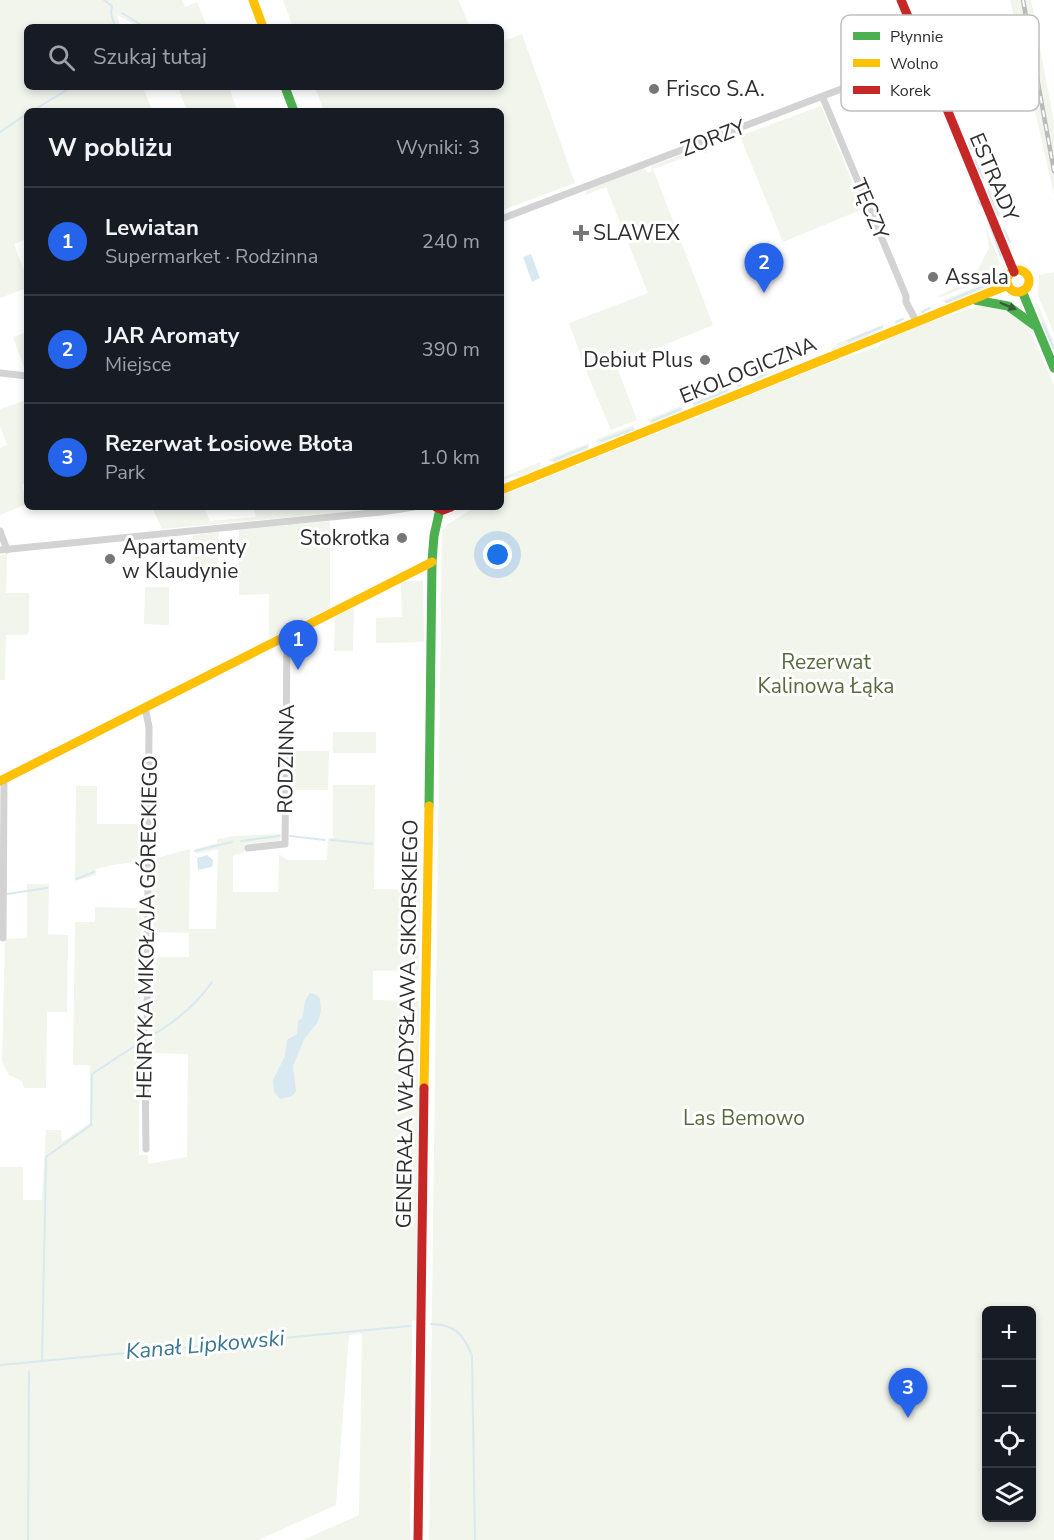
<!DOCTYPE html>
<html lang="pl">
<meta charset="utf-8">
<style>
:root{--surface:#171b24;--page:#20242c;--text:#f1f3f6;--muted:#9ea1a6;--line:#363941;--accent:#2563eb}
body{margin:0;font-family:"Nunito Sans",sans-serif;background:var(--page);color:var(--text)}
.controls{position:absolute;right:18px;bottom:18px;display:grid;overflow:hidden;border-radius:9px;box-shadow:0 3px 9px #0003}
.controls button{width:54px;height:54px;display:grid;place-items:center;padding:0;border:0;border-bottom:2px solid var(--line);background:var(--surface);color:var(--text);font:30px sans-serif}
.you{position:absolute;left:498px;top:555px;width:21px;height:21px;margin:-15px;border:4px solid #fff;border-radius:50%;background:#1a73e8;box-shadow:0 0 0 9px #1a73e833}
.badge{display:grid;place-items:center;width:39px;height:39px;border-radius:50%;background:var(--accent);color:#fff;font-size:20px;font-weight:700}
.pin{position:absolute;translate:-50% -50px;filter:drop-shadow(0 2px 3px #0008)}
.pin::after{content:'';position:absolute;top:32px;width:21px;height:18px;background:inherit;clip-path:polygon(0 0,100% 0,50% 100%)}
.list{margin:0;padding:0;list-style:none}
h2{display:flex;justify-content:space-between;align-items:center;height:78px;margin:0;padding:0 24px;font-size:26px}
h2 small{font-size:20px;font-weight:400;color:var(--muted)}
.list li{display:grid;grid-template-columns:39px 1fr auto;gap:18px;align-items:center;box-sizing:border-box;height:108px;padding:0 24px;border-top:2px solid var(--line)}
.list b{display:block;font-size:22px;white-space:nowrap}
.list p{margin:0;font-size:20px;white-space:nowrap;color:var(--muted)}
.list em{font-size:20px;font-style:normal;color:var(--muted)}
.icon{flex:none;width:33px;height:33px;fill:none;stroke:currentColor;stroke-width:2;stroke-linecap:round;stroke-linejoin:round}
.map{position:relative;flex:none;width:1054px;height:1540px;overflow:hidden}
.search{position:absolute;background:var(--surface);box-shadow:0 3px 9px #0003;left:24px;top:24px;width:480px;height:66px;display:flex;align-items:center;gap:15px;box-sizing:border-box;padding:0 21px;border-radius:9px;color:var(--muted);font-size:22px}
.panel{position:absolute;background:var(--surface);box-shadow:0 3px 9px #0003;left:24px;top:108px;width:480px;height:402px;border-radius:9px}
.map>svg:first-child{display:block}
.green{fill:#f1f5ec;fill-rule:evenodd}
.water{fill:#d8e9f2}
.lines{fill:none;stroke-linecap:round;stroke-linejoin:round}
.stream{stroke:#d8e9f2;stroke-width:2}
.street{stroke:#d3d3d3;stroke-width:7}
.fast{stroke:#4caf50;stroke-width:9}
.slow{stroke:#ffc107;stroke-width:9}
.jam{stroke:#c62828;stroke-width:9}
.rail-casing{stroke:#bababa;stroke-width:4.5}
.rail{stroke:#fff;stroke-width:2;stroke-dasharray:7;stroke-linecap:butt}
.oneway{fill:#385b3a}
.poi-dot{fill:#777;stroke:#fff;stroke-width:2}
.labels{text-anchor:middle;dominant-baseline:central;stroke-width:6;stroke-linejoin:round;paint-order:stroke}
.poi-label{font-size:21px;fill:#2e2e2e;stroke:#fff;text-anchor:start}
.street-label{font-size:21px;fill:#2e2e2e;stroke:#fff}
.park-label{font-size:21px;fill:#556b3b;stroke:#fff}
.water-label{font-size:22px;font-style:italic;fill:#3b7692;stroke:#fff}
.key{fill:#fff;stroke:#c0c0c0;stroke-width:1.5}
.key-label{font-size:16px;fill:#2e2e2e}
</style>
<div class="map">
<svg width="1054" height="1540" viewBox="0 0 1054 1540">
<rect width="100%" height="100%" fill="#fff"/>
<g class="green">
<polygon points="0,0 182,0 185,7 197,2 207,27 140,27 117,15 120,27 27,27 27,87 143,87 152,111 27,111 27,239 14,244 27,279 27,288 0,298"/>
<polygon points="283,0 458,0 470,27 293,27"/>
<polygon points="1010,0 1031,0 1054,122 1054,195"/>
<polygon points="522,34 575,183 501,211 501,111 324,111 315,87 501,87 501,42"/>
<polygon points="178,87 229,87 237,111 187,111"/>
<polygon points="821,106 863,209 783,242 740,136"/>
<polygon points="703,147 708,154 702,151 653,169 713,325 616,365 637,420 611,430 587,373 569,323 648,293 606,187 585,195 587,190 644,168 648,173 652,171 651,166"/>
<polygon points="989,186 1002,217 996,216 986,191"/>
<polygon points="986,228 1000,263 995,275 939,298 938,296 973,279 989,248"/>
<polygon points="1054,272 1054,333 1038,296 1039,275"/>
<polygon points="988,282 993,285 949,303 941,301"/>
<polygon points="1034,302 1038,305 1054,343 1054,355"/>
<path d="M993,305L1018,315L1028,326L1054,385V1540H429L442,531L448,524L475,507H501V496L827,364L877,347L892,337L920,325L979,306ZM986,1310H1032V1518H986Z"/>
<polygon points="884,324 883,330 832,351 831,349 837,346 836,344"/>
<polygon points="27,332 27,370 25,370 13,337"/>
<polygon points="783,364 784,367 757,381 750,378"/>
<polygon points="729,386 727,393 695,406 690,402"/>
<polygon points="26,400 27,482 22,485 27,504 0,515 0,448 7,445 0,425 0,409"/>
<polygon points="683,405 682,411 651,424 647,420"/>
<polygon points="633,425 635,430 602,443 599,443 595,440"/>
<polygon points="589,443 589,448 586,450 555,463 547,460"/>
<polygon points="541,462 539,470 501,480 501,478"/>
<polygon points="152,507 204,507 210,521 256,517 253,507 356,507 357,511 162,529"/>
<polygon points="330,521 330,608 269,639 269,594 239,595 239,530"/>
<polygon points="219,532 217,580 192,581 193,535"/>
<polygon points="7,554 6,593 29,593 29,632 26,635 6,635 5,680 0,680 0,555"/>
<polygon points="406,581 423,581 424,642 376,643 376,618 402,617 401,584"/>
<polygon points="145,587 169,587 169,625 144,624"/>
<polygon points="354,607 353,651 334,651 335,617"/>
<rect x="333" y="732" width="43" height="21"/>
<polygon points="290,751 329,751 328,790 290,790"/>
<polygon points="333,785 375,785 374,889 420,890 419,970 373,971 373,1000 419,1001 416,1320 412,1321 410,1540 303,1540 359,1515 362,1334 349,1335 336,1505 258,1540 0,1540 0,1167 23,1167 23,1200 42,1200 46,1130 61,1130 62,1142 90,1123 90,1065 73,1065 75,922 95,922 95,907 141,908 139,1155 148,1155 148,1164 187,1157 188,1054 149,1053 150,957 189,957 189,933 151,932 153,859 190,849 189,929 216,929 218,849 196,854 195,849 217,843 217,839 233,836 281,834 280,840 278,841 245,844 244,853 233,855 233,892 278,892 279,854 287,860 327,860 328,838 333,838"/>
<polygon points="76,786 97,786 97,824 142,824 141,861 112,865 96,869 96,875 75,881"/>
<polygon points="27,884 49,884 48,934 68,935 67,1012 47,1012 46,1088 24,1088 22,1081 9,1075 2,1061 5,939 27,938"/>
</g>
<g class="water">
<polygon points="531,254 540,278 532,282 523,257"/>
<polygon points="207,855 213,860 212,867 198,870 197,858"/>
<path d="M310,993L317,995L320,999L321,1011L318,1022L304,1039L293,1066L296,1091L292,1096L280,1099L274,1092L273,1080L285,1056L287,1040L297,1034L298,1021L302,1018C305,1008 303,1001 310,993Z"/>
</g>
<g class="lines">
<g class="stream">
<polyline points="104,0 112,6 111,13 115,27"/>
<polyline points="122,13 144,27"/>
<polyline points="32,111 72,87"/>
<polyline points="0,132 27,114"/>
<polyline points="969,143 971,149"/>
<polyline points="975,160 983,178"/>
<polyline points="988,191 998,215"/>
<polyline points="978,201 981,205"/>
<polyline points="990,226 1001,256"/>
<polyline points="1004,230 1010,242"/>
<polyline points="1001,277 1004,270"/>
<polyline points="946,302 987,285"/>
<polyline points="922,312 930,308"/>
<polyline points="896,322 903,319"/>
<polyline points="1043,323 1054,348"/>
<polyline points="848,341 882,327"/>
<polyline points="754,379 766,374"/>
<polyline points="738,386 741,385"/>
<polyline points="694,404 728,390"/>
<polyline points="652,421 681,409"/>
<polyline points="601,441 633,429"/>
<polyline points="554,460 586,447"/>
<polyline points="290,836 325,840"/>
<polyline points="331,840 372,844"/>
<polyline points="241,841 279,836"/>
<polyline points="195,851 232,842"/>
<polyline points="76,879 94,872"/>
<polyline points="7,894 47,888"/>
<path d="M146,1039C171,1025 196,1005 212,982"/>
<path d="M431,1324C455,1324 464,1335 472,1356L475,1540"/>
<polyline points="42,1361 46,1157 91,1125 92,1074 138,1044"/>
<polyline points="0,1365 410,1326"/>
<polyline points="28,1540 29,1372"/>
</g>
<g class="street">
<polyline points="823,98 906,296 906,302 916,321"/>
<polyline points="501,219 925,57"/>
<polyline points="0,373 27,376"/>
<polyline points="0,531 7,550"/>
<polyline points="0,550 381,512 414,507"/>
<polyline points="145,707 149,727 147,1018 142,1035 145,1061 146,1149"/>
<polyline points="248,848 285,844 287,640 285,637"/>
<polyline points="3,938 4,779"/>
</g>
<g class="fast">
<polyline points="285,87 294,111"/>
<polyline points="1022,291 1054,368"/>
<polyline points="975,300 1008,306 1034,325"/>
<polyline points="429,806 432,562 434,536 440,509"/>
</g>
<g class="slow">
<polyline points="253,0 263,27"/>
<circle cx="1018" cy="281" r="11"/>
<polyline points="501,490 1008,285"/>
<polyline points="0,781 432,562"/>
<polyline points="424,1088 429,806"/>
</g>
<g class="jam">
<polyline points="901,0 925,57 937,76 940,89"/>
<polyline points="925,57 930,78 942,97 1014,272"/>
<polyline points="436,507 443,510 451,507"/>
<polyline points="418,1540 424,1088"/>
</g>
<g class="rail-casing">
<polyline id="rail" points="1023,0 1054,171"/>
</g>
<use href="#rail" class="rail"/>
</g>
<defs><path id="oneway-solid" d="M-6-.8H1V-3.2L6.5 0L1 3.2V.8H-6Z" transform="scale(1.5)"/></defs>
<use class="oneway" href="#oneway-solid" transform="translate(1008 306) rotate(23)"/>
<g class="poi-dot">
<circle cx="654" cy="89" r="6"/>
<path d="M578 224h6v6h6v6h-6v6h-6v-6h-6v-6h6z"/>
<circle cx="933" cy="277" r="6"/>
<circle cx="705" cy="360" r="6"/>
<circle cx="402" cy="538" r="6"/>
<circle cx="110" cy="559" r="6"/>
</g>
<g class="labels">
<g class="poi-label">
<text x="666" y="89">Frisco S.A.</text>
<text x="593" y="233">SLAWEX</text>
<text x="945" y="277">Assala</text>
<text x="693" y="360" text-anchor="end">Debiut Plus</text>
<text x="390" y="538" text-anchor="end">Stokrotka</text>
<text x="122" y="547">Apartamenty<tspan x="122" dy="24">w Klaudynie</tspan></text>
</g>
<g class="street-label">
<text transform="translate(713 138) rotate(-21)">ZORZY</text>
<text transform="translate(994 177) rotate(67)">ESTRADY</text>
<text transform="translate(870 209) rotate(67)">TĘCZY</text>
<text transform="translate(748 370) rotate(-22)">EKOLOGICZNA</text>
<text transform="translate(286 759) rotate(-89)">RODZINNA</text>
<text transform="translate(147 927) rotate(-89)">HENRYKA MIKOŁAJA GÓRECKIEGO</text>
<text transform="translate(407 1024) rotate(-89)">GENERAŁA WŁADYSŁAWA SIKORSKIEGO</text>
</g>
<g class="park-label">
<text x="826" y="662">Rezerwat<tspan x="826" dy="24">Kalinowa Łąka</tspan></text>
<text x="744" y="1118">Las Bemowo</text>
</g>
<g class="water-label">
<text transform="translate(205 1345) rotate(-5)">Kanał Lipkowski</text>
</g>
</g>
<rect x="841" y="15" width="198" height="96" rx="9" class="key"/>
<rect x="853" y="32" width="27" height="8" fill="#4caf50"/>
<rect x="853" y="59" width="27" height="8" fill="#ffc107"/>
<rect x="853" y="86" width="27" height="8" fill="#c62828"/>
<g class="key-label">
<text x="890" y="42">Płynnie</text>
<text x="890" y="69">Wolno</text>
<text x="890" y="96">Korek</text>
</g>
</svg>
<div class="controls">
<button>+</button>
<button>−</button>
<button><svg class="icon" aria-label="locate" viewBox="0 0 24 24"><circle cx="12" cy="12" r="6"/><path d="M12 2v4M12 18v4M2 12h4M18 12h4"/></svg></button>
<button><svg class="icon" aria-label="layers" viewBox="0 0 24 24"><path d="M12 4l9 5-9 5-9-5zM3 14l9 5 9-5"/></svg></button>
</div>
<div class="you"></div>
<div class="pin badge" style="left:298px;top:670px">1</div>
<div class="pin badge" style="left:764px;top:293px">2</div>
<div class="pin badge" style="left:908px;top:1418px">3</div>
<div class="search"><svg class="icon" aria-label="search" viewBox="0 0 24 24"><circle cx="10" cy="10" r="6"/><path d="M15 15l6 6"/></svg>Szukaj tutaj</div>
<section class="panel">
<h2>W pobliżu<small>Wyniki: 3</small></h2>
<ul class="list">
<li><span class="badge">1</span><div><b>Lewiatan</b><p>Supermarket · Rodzinna</p></div><em>240 m</em></li>
<li><span class="badge">2</span><div><b>JAR Aromaty</b><p>Miejsce</p></div><em>390 m</em></li>
<li><span class="badge">3</span><div><b>Rezerwat Łosiowe Błota</b><p>Park</p></div><em>1.0 km</em></li>
</ul>
</section>
</div>
